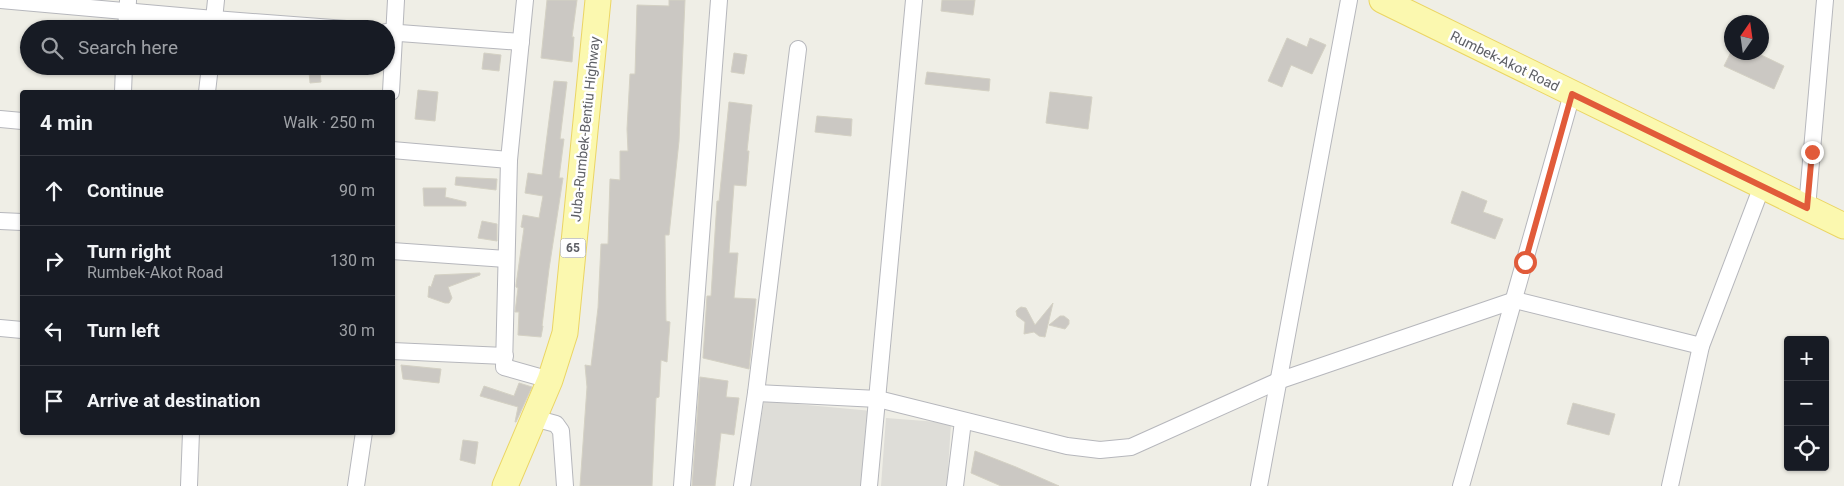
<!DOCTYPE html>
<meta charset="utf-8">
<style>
:root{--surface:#171b24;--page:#20242c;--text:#f1f3f6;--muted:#9ea1a6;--line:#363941}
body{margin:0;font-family:Roboto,sans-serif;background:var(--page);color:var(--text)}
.controls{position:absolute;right:15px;bottom:15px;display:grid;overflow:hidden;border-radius:5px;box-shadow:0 1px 4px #0004}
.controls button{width:45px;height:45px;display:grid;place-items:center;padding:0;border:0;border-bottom:1px solid var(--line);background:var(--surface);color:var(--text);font:25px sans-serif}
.compass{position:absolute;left:1724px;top:15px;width:45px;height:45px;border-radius:50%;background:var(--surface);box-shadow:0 1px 4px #0004;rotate:13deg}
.stop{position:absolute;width:15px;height:15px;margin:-11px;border:4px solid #e15b3a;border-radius:50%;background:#fff}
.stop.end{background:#e15b3a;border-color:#fff;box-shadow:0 1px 5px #0008}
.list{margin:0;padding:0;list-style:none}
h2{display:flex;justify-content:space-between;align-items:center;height:65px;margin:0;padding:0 20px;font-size:21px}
h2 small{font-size:16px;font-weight:400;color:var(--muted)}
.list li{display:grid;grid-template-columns:32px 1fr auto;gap:15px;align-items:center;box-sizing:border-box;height:70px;padding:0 20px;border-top:1px solid var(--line)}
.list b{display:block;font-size:19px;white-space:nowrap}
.list p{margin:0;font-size:16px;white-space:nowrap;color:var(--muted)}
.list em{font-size:16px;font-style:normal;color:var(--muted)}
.icon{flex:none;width:28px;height:28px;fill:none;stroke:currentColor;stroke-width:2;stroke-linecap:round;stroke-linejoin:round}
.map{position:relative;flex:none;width:1844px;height:486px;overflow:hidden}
.search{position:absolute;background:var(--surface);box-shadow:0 1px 4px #0004;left:20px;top:20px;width:375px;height:55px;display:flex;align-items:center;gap:12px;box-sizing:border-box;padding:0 18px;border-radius:28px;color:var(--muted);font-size:19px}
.panel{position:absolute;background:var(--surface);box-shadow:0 1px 4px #0004;left:20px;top:90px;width:375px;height:345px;border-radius:5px}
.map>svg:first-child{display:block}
.industrial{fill:#deddd8}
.building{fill:#cbc8c3;stroke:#d4d1c4}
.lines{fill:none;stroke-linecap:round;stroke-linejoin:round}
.street-casing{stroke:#b6b7bc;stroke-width:18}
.primary-casing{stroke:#ebd563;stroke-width:27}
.street{stroke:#fff;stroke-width:16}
.primary{stroke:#fbf8af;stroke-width:25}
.route{stroke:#e15b3a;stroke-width:6}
.labels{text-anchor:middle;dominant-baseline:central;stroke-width:5;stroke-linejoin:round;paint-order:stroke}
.shield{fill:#fff;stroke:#8e9094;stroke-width:1}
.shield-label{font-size:12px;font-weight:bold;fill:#5e6066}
.street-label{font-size:14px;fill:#5e6066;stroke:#fff}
</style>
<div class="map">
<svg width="1844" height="486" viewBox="0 0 1844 486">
<rect width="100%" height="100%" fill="#efeee6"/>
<g class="industrial">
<polygon points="764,401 872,411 865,486 750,486"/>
<polygon points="886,418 951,423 947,486 881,486"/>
</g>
<g class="building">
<polygon points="547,0 577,0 572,37 574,37 572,62 541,58"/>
<polygon points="669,0 685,0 679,141 669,235 665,235 666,321 670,322 667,362 661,360 659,397 656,398 652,486 580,486 587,387 585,365 591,366 598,308 601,244 608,244 610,179 620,180 620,151 628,151 627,129 630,74 635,74 637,5 669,6"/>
<polygon points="942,0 975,0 973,15 941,11"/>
<polygon points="1287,38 1307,47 1310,38 1326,45 1312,74 1291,65 1282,87 1268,81"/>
<polygon points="1731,52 1755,52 1784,66 1774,89 1724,66"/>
<polygon points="484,53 501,55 499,71 482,69"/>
<polygon points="734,53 747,55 744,74 731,72"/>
<polygon points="320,71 321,82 310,83 309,72"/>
<polygon points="927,72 990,79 989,91 925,84"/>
<polygon points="554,81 567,82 560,139 564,139 559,178 563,178 549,269 542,326 543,326 541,337 518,335 519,312 515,312 518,288 516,287 516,285 524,228 521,227 523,215 539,218 543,196 525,193 528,173 542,175"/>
<polygon points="418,90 438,92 435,121 415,119"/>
<polygon points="1050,92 1092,97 1088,129 1046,123"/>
<polygon points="729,102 752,105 747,151 749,151 746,186 734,185 729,253 738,253 734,298 756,299 749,369 703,358 707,296 711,296 717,201 719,201"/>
<polygon points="817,116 852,119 851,136 815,132"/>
<polygon points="456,177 497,179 496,190 455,185"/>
<polygon points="423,188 446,188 445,197 466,202 466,206 424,206"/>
<polygon points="1462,191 1487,201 1483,212 1503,219 1495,239 1451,223"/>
<polygon points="482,221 497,224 497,241 478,238"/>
<polygon points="480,273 480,275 448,287 452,298 449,303 445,303 428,297 429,286 431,287 435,275"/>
<polygon points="1053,303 1045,337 1039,336 1034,332 1024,334 1025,322 1017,316 1016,311 1018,309 1021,307 1026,308 1035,325"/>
<polygon points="1060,316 1064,316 1069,320 1069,324 1065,329 1049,325"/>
<polygon points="401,365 441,369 439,383 403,379"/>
<polygon points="700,377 728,381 726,397 739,398 734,435 721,433 715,486 692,486"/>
<polygon points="519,383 532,387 516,422 515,422 518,407 480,396 484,386 514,396"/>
<polygon points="1573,403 1615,414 1609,435 1567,424"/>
<polygon points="463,440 478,442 475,464 460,460"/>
<polygon points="975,451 1016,467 1059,486 1001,486 971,473"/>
</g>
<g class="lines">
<g class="street-casing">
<g id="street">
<polyline points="0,0 214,19 346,29"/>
<polyline points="525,0 509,160 504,367 550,380"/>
<polyline points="126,29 128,1"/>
<polyline points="213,29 216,0"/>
<polyline points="386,32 521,42"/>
<polyline points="123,92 124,66"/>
<polyline points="207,92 210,66"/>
<polyline points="391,92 396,0"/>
<polyline points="0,119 22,121"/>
<polyline points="392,150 509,160"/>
<polyline points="1807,208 1825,0"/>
<polyline points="0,221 22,222"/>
<polyline points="392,251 506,259"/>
<polyline points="0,328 22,330"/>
<polyline points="392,351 505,356"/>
<polyline points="756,393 878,399 1067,446 1100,450 1131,447 1278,381 1515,300 1701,346"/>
<polyline points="534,418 556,424 561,431 565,486"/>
<polyline points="189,486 191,432"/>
<polyline points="356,486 364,432"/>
<polyline points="682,486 719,0"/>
<polyline points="742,486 756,393 798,49"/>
<polyline points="869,486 914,0"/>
<polyline points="955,486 963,421"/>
<polyline points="1259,486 1349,0"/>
<polyline points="1461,486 1572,94"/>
<polyline points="1670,486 1701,346 1762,186"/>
</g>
</g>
<g class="primary-casing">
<g id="primary">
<polyline points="1382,0 1844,226"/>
<polyline points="505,486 550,380 565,333 598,0"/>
</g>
</g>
<use href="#street" class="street"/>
<use href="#primary" class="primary"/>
</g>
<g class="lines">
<polyline class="route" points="1525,262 1572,94 1807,208 1812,152"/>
</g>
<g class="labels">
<rect class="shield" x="560.5" y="238.5" width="25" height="19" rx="4"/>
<g class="shield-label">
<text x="573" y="248">65</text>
</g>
<g class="street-label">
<text transform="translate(1505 61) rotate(26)">Rumbek-Akot Road</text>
<text transform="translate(585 129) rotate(-84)">Juba-Rumbek-Bentiu Highway</text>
</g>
</g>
</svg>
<div class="controls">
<button>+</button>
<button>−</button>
<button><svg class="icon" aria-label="locate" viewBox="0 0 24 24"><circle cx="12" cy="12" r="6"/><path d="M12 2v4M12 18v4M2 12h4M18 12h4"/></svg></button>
</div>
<svg class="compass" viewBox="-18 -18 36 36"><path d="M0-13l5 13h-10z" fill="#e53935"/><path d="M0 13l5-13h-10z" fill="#9ea1a6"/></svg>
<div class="stop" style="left:1525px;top:262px"></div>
<div class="stop end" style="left:1812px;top:152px"></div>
<div class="search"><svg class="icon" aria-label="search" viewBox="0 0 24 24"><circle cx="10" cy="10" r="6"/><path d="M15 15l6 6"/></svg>Search here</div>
<section class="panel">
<h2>4 min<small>Walk · 250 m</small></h2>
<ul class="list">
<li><svg class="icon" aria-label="ahead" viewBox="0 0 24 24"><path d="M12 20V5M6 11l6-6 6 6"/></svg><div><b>Continue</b></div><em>90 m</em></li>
<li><svg class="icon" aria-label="right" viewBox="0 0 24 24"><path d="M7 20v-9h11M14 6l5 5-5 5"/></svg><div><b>Turn right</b><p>Rumbek-Akot Road</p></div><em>130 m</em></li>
<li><svg class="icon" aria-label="left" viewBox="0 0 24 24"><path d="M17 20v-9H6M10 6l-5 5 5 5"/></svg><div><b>Turn left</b></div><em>30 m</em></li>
<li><svg class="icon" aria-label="arrive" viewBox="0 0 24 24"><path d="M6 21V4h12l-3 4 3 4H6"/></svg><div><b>Arrive at destination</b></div></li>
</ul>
</section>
</div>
